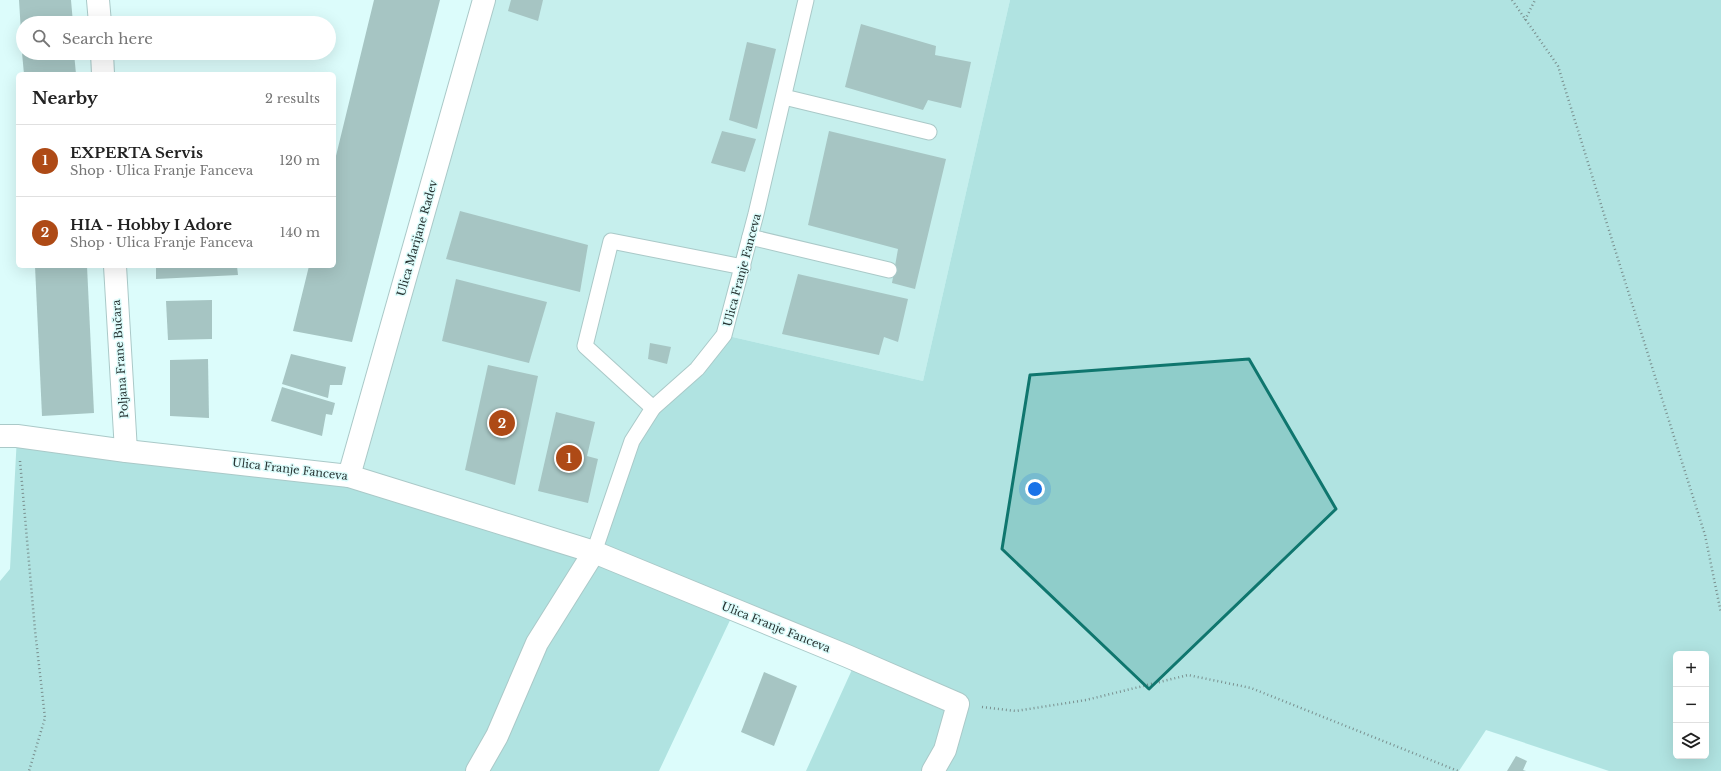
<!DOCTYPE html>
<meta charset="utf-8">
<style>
:root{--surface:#fff;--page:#f2f2f2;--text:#222;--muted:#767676;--line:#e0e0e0;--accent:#ae4a16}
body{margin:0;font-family:"Libre Baskerville",serif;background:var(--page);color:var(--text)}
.controls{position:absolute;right:12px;bottom:12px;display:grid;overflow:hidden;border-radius:6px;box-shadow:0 4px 16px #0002}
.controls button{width:36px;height:36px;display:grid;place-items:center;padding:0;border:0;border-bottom:1px solid var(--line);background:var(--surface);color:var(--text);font:20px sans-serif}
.you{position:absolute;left:1035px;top:489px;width:14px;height:14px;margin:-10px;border:3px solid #fff;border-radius:50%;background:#1a73e8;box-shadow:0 0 0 6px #1a73e833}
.badge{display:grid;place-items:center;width:26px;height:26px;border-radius:50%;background:var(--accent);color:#fff;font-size:13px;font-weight:700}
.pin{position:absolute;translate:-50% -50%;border:2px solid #fff;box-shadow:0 1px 4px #0006}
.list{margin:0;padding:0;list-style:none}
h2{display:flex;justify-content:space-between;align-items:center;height:52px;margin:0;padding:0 16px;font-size:17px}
h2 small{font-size:13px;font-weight:400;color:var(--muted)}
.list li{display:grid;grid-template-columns:26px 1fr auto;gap:12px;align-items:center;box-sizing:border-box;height:72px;padding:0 16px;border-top:1px solid var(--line)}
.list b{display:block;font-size:15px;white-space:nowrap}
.list p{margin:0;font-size:13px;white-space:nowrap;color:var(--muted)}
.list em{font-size:13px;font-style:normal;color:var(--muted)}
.icon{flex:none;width:22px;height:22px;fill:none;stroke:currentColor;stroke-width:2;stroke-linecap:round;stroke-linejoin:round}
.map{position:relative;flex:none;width:1721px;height:771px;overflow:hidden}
.search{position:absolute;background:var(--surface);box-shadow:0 4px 16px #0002;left:16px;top:16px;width:320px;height:44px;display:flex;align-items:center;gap:10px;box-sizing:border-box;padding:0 14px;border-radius:22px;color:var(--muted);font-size:15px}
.panel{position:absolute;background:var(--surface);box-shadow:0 4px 16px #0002;left:16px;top:72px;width:320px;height:196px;border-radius:6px}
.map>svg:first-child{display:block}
.built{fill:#c6efed}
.green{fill:#b0e3e1;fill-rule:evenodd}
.building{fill:#a6c5c3}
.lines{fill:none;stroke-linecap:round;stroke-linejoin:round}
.service-casing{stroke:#aac9c8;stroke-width:17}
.minor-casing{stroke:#aac9c8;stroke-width:24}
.path{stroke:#7a908f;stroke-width:2.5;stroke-dasharray:1 3;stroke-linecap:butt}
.service{stroke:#fff;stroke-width:15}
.minor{stroke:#fff;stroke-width:22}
.marked{fill:#0f766e;fill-opacity:0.2;stroke:#0f766e;stroke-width:3;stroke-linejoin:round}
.labels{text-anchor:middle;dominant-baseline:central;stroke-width:3;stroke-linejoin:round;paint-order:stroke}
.street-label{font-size:11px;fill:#283433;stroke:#dcfcfb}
</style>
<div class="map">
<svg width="1721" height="771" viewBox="0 0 1721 771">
<rect width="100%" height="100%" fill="#dcfcfb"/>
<polygon class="built" points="486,0 1010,0 923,381 724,335 594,552 349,476"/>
<path class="green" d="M1010,0H1721V771H1609L1486,730L1459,771H806L855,663L732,616L659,771H0V581L10,569L17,436L349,476L594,551L632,441L724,335L923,381ZM1676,654H1706V756H1676Z"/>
<g class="building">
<polygon points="19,0 71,0 73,23 23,23 22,49"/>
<polygon points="374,0 440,0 352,342 293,331 309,266 334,266 334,164"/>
<polygon points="511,0 543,0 538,21 508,11"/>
<polygon points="861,24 936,46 935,55 971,62 961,108 928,100 923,110 845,87"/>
<polygon points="747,42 776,49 757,129 729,120"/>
<polygon points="22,53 74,53 76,74 24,74"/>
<polygon points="722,131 756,139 745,172 711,163"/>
<polygon points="829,131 946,159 915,289 892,283 898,249 808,225"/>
<polygon points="460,211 588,245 580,292 446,259"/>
<polygon points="35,266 87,266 94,413 42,416"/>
<polygon points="156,266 237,266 238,275 156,279"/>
<polygon points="798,274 908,299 898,342 884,337 879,355 782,334"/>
<polygon points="456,279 547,302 529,363 442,341"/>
<polygon points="212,300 212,339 168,340 166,301"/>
<polygon points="650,343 671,347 667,364 648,359"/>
<polygon points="291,354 346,367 342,385 330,385 328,398 282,384"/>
<polygon points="208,359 209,418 170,416 170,360"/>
<polygon points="488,365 538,376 515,485 465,470"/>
<polygon points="282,387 335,403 332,415 326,414 322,436 271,421"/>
<polygon points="556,412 595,422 587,456 598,459 588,503 538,491"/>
<polygon points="764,672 797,686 774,746 741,732"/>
<polygon points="1516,756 1527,761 1523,770 1526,771 1507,771"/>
</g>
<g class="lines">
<g class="service-casing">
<g id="service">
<polyline points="784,97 929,132"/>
<polyline points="750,237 889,270"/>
<polyline points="653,408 585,346 611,241 743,267"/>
<polyline points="594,552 632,441 653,408 697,369 724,335 756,214 806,0"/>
</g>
</g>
<g class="minor-casing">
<g id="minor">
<polyline points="98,0 100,23"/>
<polyline points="102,53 103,74"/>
<polyline points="115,266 126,451"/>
<polyline points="0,436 17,436 126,451 349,476 594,552 847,656 958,704 945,750 933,771"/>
<polyline points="349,476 484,0"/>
<polyline points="477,771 497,736 537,643 594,552"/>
</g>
</g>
<g class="path">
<polyline points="1512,0 1558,66 1612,240 1705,535 1721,613"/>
<polyline points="1525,20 1535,0"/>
<polyline points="20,461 35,630 45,718 29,771"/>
<polyline points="982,707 1016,711 1086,700 1188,675 1251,688 1458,771"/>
</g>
<use href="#service" class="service"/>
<use href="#minor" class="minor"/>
</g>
<path class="marked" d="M1249,359L1336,509L1149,689L1002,549L1030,375Z"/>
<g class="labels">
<g class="street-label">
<text transform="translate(417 238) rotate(-74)">Ulica Marijane Radev</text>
<text transform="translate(742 270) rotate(-75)">Ulica Franje Fanceva</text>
<text transform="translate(120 359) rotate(-94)">Poljana Frane Bučara</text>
<text transform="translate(290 469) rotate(7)">Ulica Franje Fanceva</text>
<text transform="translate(776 627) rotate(22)">Ulica Franje Fanceva</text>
</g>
</g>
</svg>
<div class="controls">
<button>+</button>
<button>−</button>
<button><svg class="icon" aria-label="layers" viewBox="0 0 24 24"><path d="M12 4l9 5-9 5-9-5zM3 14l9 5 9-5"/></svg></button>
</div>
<div class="you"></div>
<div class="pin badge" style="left:569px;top:458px">1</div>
<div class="pin badge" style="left:502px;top:423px">2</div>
<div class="search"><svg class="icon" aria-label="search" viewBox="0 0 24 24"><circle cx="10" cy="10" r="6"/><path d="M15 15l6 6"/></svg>Search here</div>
<section class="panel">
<h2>Nearby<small>2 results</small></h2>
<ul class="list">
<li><span class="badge">1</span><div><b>EXPERTA Servis</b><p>Shop · Ulica Franje Fanceva</p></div><em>120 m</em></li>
<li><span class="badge">2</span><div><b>HIA - Hobby I Adore</b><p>Shop · Ulica Franje Fanceva</p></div><em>140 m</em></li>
</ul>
</section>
</div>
